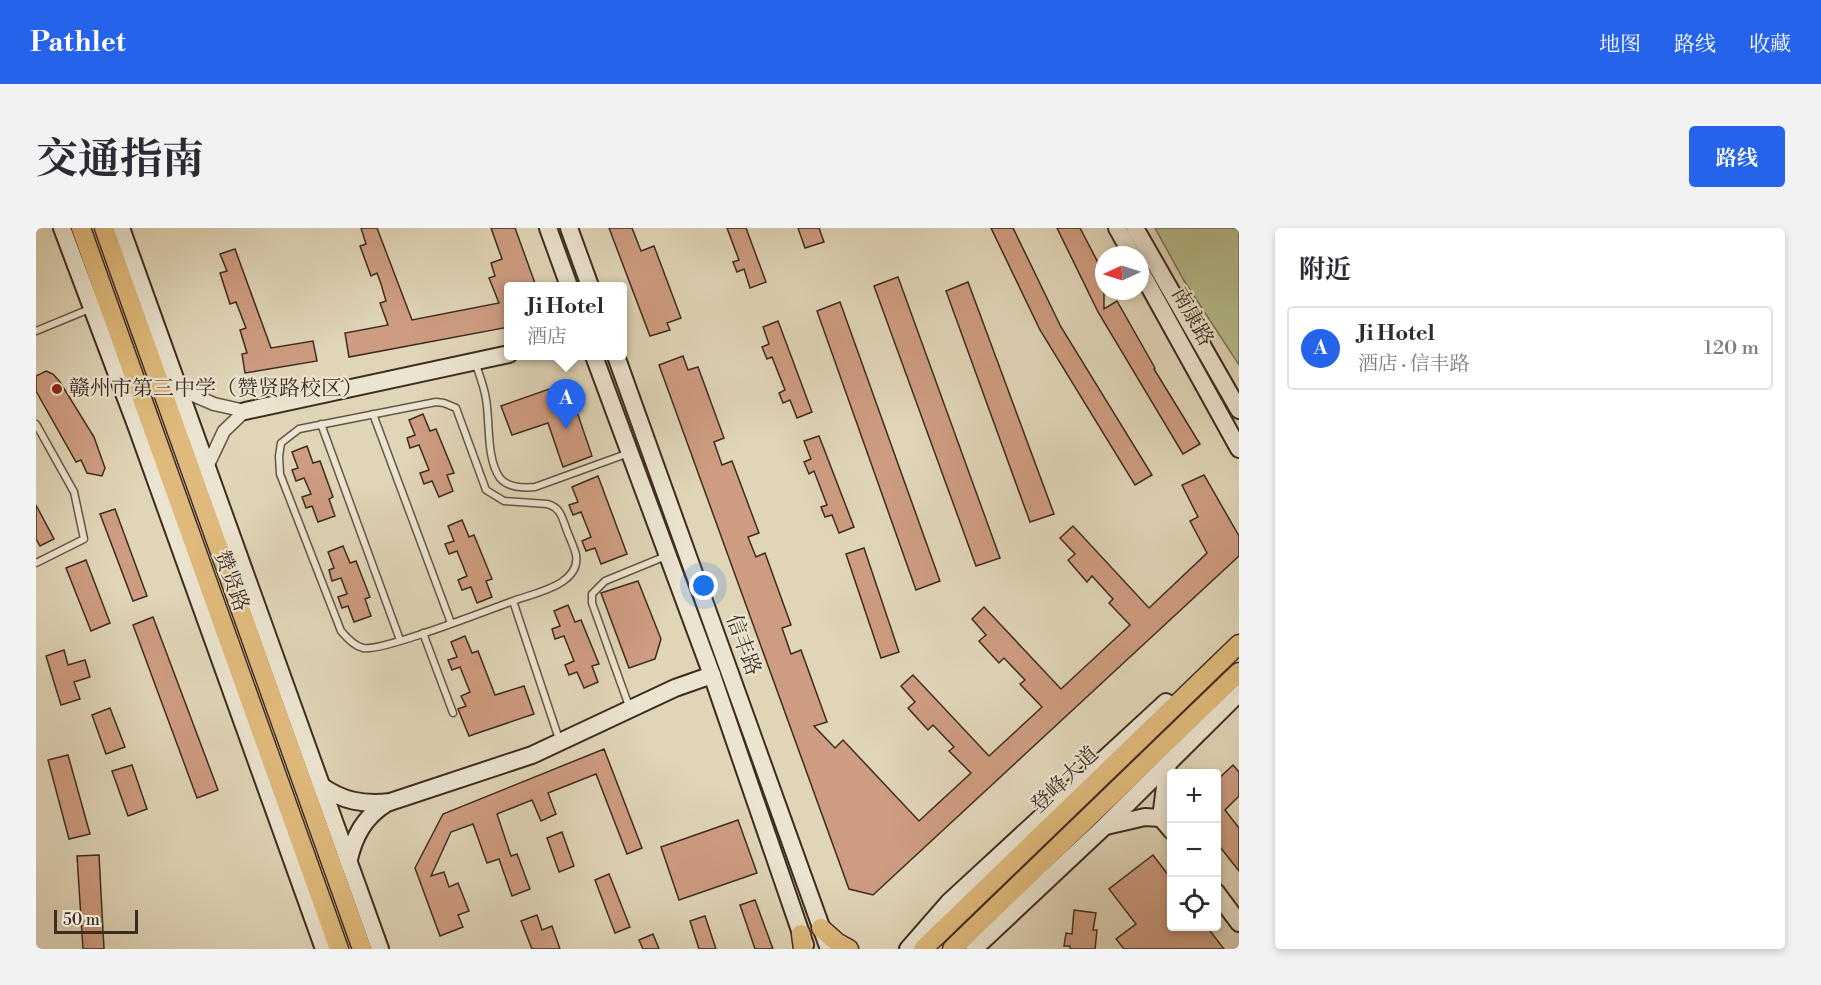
<!DOCTYPE html>
<html lang="zh">
<meta charset="utf-8">
<style>
:root{--surface:#fff;--page:#f2f2f3;--text:#2b2b33;--muted:#7c7c81;--line:#e1e1e2;--accent:#2563eb}
body{margin:0;font-family:"Libre Bodoni","Noto Serif SC",serif;background:var(--page);color:var(--text)}
.controls{position:absolute;right:18px;bottom:18px;display:grid;overflow:hidden;border-radius:6px;box-shadow:0 3px 9px #0003}
.controls button{width:54px;height:54px;display:grid;place-items:center;padding:0;border:0;border-bottom:2px solid var(--line);background:var(--surface);color:var(--text);font:30px sans-serif}
.compass{position:absolute;left:1059px;top:18px;width:54px;height:54px;border-radius:50%;background:var(--surface);box-shadow:0 3px 9px #0003;rotate:266deg}
.scale{position:absolute;left:18px;bottom:15px;width:84px;box-sizing:border-box;padding-left:6px;border:3px solid #3f2c21;border-top:0;font-size:16px;line-height:21px;white-space:nowrap;color:#3f2c21;-webkit-text-stroke:4px #ebe4d0;paint-order:stroke}
.you{position:absolute;left:668px;top:358px;width:21px;height:21px;margin:-15px;border:4px solid #fff;border-radius:50%;background:#1a73e8;box-shadow:0 0 0 9px #1a73e833}
.badge{display:grid;place-items:center;width:39px;height:39px;border-radius:50%;background:var(--accent);color:#fff;font-size:20px;font-weight:700}
.pin{position:absolute;translate:-50% -50px;filter:drop-shadow(0 2px 3px #0008)}
.pin::after{content:'';position:absolute;top:32px;width:21px;height:18px;background:inherit;clip-path:polygon(0 0,100% 0,50% 100%)}
.popup{position:absolute;left:468px;top:54px;width:123px;height:78px;box-sizing:border-box;display:grid;place-content:center;border-radius:6px;background:var(--surface);filter:drop-shadow(0 2px 4px #0005);font-size:20px;white-space:nowrap;color:var(--muted)}
.popup b{font-size:22px;color:var(--text)}
.popup::after{content:'';position:absolute;left:50%;top:100%;margin-left:-12px;border:12px solid transparent;border-top-color:var(--surface)}
.list{margin:0;padding:0;list-style:none}
h2{display:flex;justify-content:space-between;align-items:center;height:78px;margin:0;padding:0 24px;font-size:26px}
h2 small{font-size:20px;font-weight:400;color:var(--muted)}
.list li{display:grid;grid-template-columns:39px 1fr auto;gap:18px;align-items:center;box-sizing:border-box;height:84px;margin:0 12px 12px;padding:0 12px;border:2px solid var(--line);border-radius:6px}
.list b{display:block;font-size:22px;white-space:nowrap}
.list p{margin:0;font-size:20px;white-space:nowrap;color:var(--muted)}
.list em{font-size:20px;font-style:normal;color:var(--muted)}
.icon{flex:none;width:33px;height:33px;fill:none;stroke:currentColor;stroke-width:2;stroke-linecap:round;stroke-linejoin:round}
.map{position:relative;flex:none;width:1203px;height:721px;overflow:hidden;border-radius:6px}
header{display:flex;align-items:center;gap:36px;box-sizing:border-box;height:84px;padding:0 30px;background:var(--accent);color:#fff}
header strong{font-size:28px}
nav{display:flex;gap:33px;margin-inline-start:auto;font-size:21px}
.intro{display:flex;align-items:center;justify-content:space-between;box-sizing:border-box;height:144px;padding:0 36px}
h1{margin:0;font-size:42px}
.button{padding:15px 27px;border-radius:6px;background:var(--accent);color:#fff;font-size:21px;font-weight:700}
main{display:flex;gap:36px;padding:0 36px}
aside{flex:1;background:var(--surface);border-radius:6px;box-shadow:0 3px 9px #0003}
.map>svg:first-child{display:block}
.green{fill:#b6bc8c;stroke:#7a7456;stroke-width:1.5}
.building{fill:#ce9c80;stroke:#3f2c21;stroke-width:1.5}
.lines{fill:none;stroke-linecap:round;stroke-linejoin:round}
.lane-casing{stroke:#675646;stroke-width:9}
.street-casing{stroke:#675646;stroke-width:15}
.secondary-casing{stroke:#3f2c21;stroke-width:20}
.primary-casing{stroke:#3f2c21;stroke-width:21}
.lane{stroke:#ebe4d0;stroke-width:6}
.street{stroke:#ebe4d0;stroke-width:12}
.secondary{stroke:#ebe4d0;stroke-width:16}
.primary{stroke:#e0ba7c;stroke-width:18}
.poi-dot{fill:#8f2418;stroke:#ebe4d0;stroke-width:2}
.labels{text-anchor:middle;dominant-baseline:central;stroke-width:4.5;stroke-linejoin:round;paint-order:stroke}
.street-label{font-size:21px;fill:#3f2c21;stroke:#ebe4d0}
.poi-label{font-size:21px;fill:#3f2c21;stroke:#ebe4d0;text-anchor:start}
</style>
<header>
<strong>Pathlet</strong>
<nav><a>地图</a><a>路线</a><a>收藏</a></nav>
</header>
<div class="intro"><h1>交通指南</h1><a class="button">路线</a></div>
<main>
<div class="map">
<svg width="1203" height="721" viewBox="0 0 1203 721">
<rect width="100%" height="100%" fill="#e0d5b7"/>
<filter id="stains"><feTurbulence type="fractalNoise" baseFrequency=".00333" numOctaves="4"/><feColorMatrix values="0 0 0 0 .2 0 0 0 0 .09 0 0 0 0 .02 0 0 0 .5 -.17"/></filter>
<radialGradient id="worn" r=".72"><stop offset=".6" stop-color="#630" stop-opacity="0"/><stop offset="1" stop-color="#630" stop-opacity=".3"/></radialGradient>
<polygon class="green" points="1119,0 1203,0 1203,137 1147,51"/>
<g class="building">
<polygon points="325,0 341,0 376,92 463,75 453,50 459,48 455,35 466,31 455,0 479,0 500,58 473,58 473,99 313,129 309,105 352,97 344,75 350,73 345,56 341,45 335,48 324,18 330,16"/>
<polygon points="573,0 596,0 605,23 618,18 645,90 631,95 634,102 614,108"/>
<polygon points="691,0 710,0 730,54 714,60 708,41 701,44 697,34 703,32"/>
<polygon points="762,0 783,0 788,14 769,20"/>
<polygon points="955,0 977,0 1025,99 1116,247 1099,257 1004,102"/>
<polygon points="1021,0 1044,0 1068,46 1068,81 1081,73 1119,140 1118,141 1164,216 1147,226 1062,84"/>
<polygon points="199,21 235,120 277,113 281,133 209,145 206,126 211,125 204,102 210,100 200,74 194,76 184,45 191,43 184,26"/>
<polygon points="862,49 964,330 940,338 838,58"/>
<polygon points="932,54 1018,286 994,294 910,63"/>
<polygon points="804,74 904,353 880,362 781,83"/>
<polygon points="742,93 776,184 761,190 754,172 747,175 743,165 749,162 736,129 731,131 726,119 733,116 727,99"/>
<polygon points="647,128 652,142 662,139 688,210 678,214 686,237 696,233 723,305 712,309 720,329 729,325 755,397 746,400 755,426 765,422 791,494 778,498 799,520 807,512 883,593 935,545 913,523 918,519 897,497 892,502 872,480 879,474 865,458 877,447 953,528 1006,479 984,456 989,452 968,430 963,435 943,413 950,407 936,391 948,379 1025,461 1094,397 1073,375 1077,371 1056,348 1051,354 1032,332 1039,326 1024,310 1037,298 1113,380 1171,325 1154,293 1162,289 1146,257 1168,247 1203,308 1203,328 837,667 813,661 623,137"/>
<polygon points="10,143 17,146 24,154 58,209 69,240 66,248 51,245 45,232 40,234 0,163 0,148"/>
<polygon points="516,160 536,169 556,228 527,239 512,195 476,207 465,178"/>
<polygon points="387,186 394,203 400,201 418,245 411,247 417,263 403,269 396,253 388,256 384,245 393,242 383,217 374,220 371,210 379,207 373,192"/>
<polygon points="783,208 818,299 803,305 796,287 789,289 785,279 791,277 778,243 773,246 768,234 775,231 768,213"/>
<polygon points="271,218 277,235 284,233 297,269 293,271 299,288 282,294 276,278 270,280 266,269 275,266 268,250 260,253 256,242 262,240 256,224"/>
<polygon points="562,248 591,326 565,336 559,320 550,323 546,313 555,309 545,284 537,287 533,277 542,274 536,259"/>
<polygon points="0,277 18,311 4,318 0,311"/>
<polygon points="79,281 111,368 97,373 64,286"/>
<polygon points="426,292 433,309 438,307 456,351 450,353 456,369 441,375 435,359 426,362 422,352 431,348 421,323 413,326 409,316 418,313 412,298"/>
<polygon points="307,318 314,335 320,333 334,369 329,371 335,388 318,394 312,378 306,380 302,369 311,366 305,350 296,353 293,342 298,340 292,324"/>
<polygon points="828,320 863,424 845,430 810,326"/>
<polygon points="50,332 74,395 55,403 30,340"/>
<polygon points="602,353 625,411 619,431 593,440 565,365"/>
<polygon points="532,377 539,394 545,392 563,436 556,438 562,454 548,460 541,444 533,447 529,437 538,433 528,408 519,411 516,401 524,398 518,383"/>
<polygon points="117,389 182,562 161,570 97,397"/>
<polygon points="429,408 436,425 442,423 459,467 488,458 498,486 433,508 422,481 430,478 425,468 434,464 424,439 416,442 412,432 421,429 415,414"/>
<polygon points="28,422 32,437 49,432 54,449 38,454 44,471 25,477 10,428"/>
<polygon points="74,480 89,519 70,526 56,487"/>
<polygon points="568,521 606,620 591,626 560,546 512,565 520,586 505,593 496,572 461,586 475,628 481,626 494,661 476,668 463,631 451,635 437,596 415,604 395,648 408,644 413,659 422,655 433,683 422,687 427,699 404,708 379,640 407,586"/>
<polygon points="32,527 54,606 33,611 12,532"/>
<polygon points="96,537 111,581 92,588 76,543"/>
<polygon points="1197,537 1203,544 1203,568 1189,582 1203,600 1203,643 1180,614 1180,553"/>
<polygon points="702,592 721,645 643,672 625,619"/>
<polygon points="526,604 538,638 523,644 511,610"/>
<polygon points="63,627 68,721 47,721 41,628"/>
<polygon points="1117,627 1136,652 1136,699 1171,699 1188,721 1088,721 1080,711 1100,696 1073,661"/>
<polygon points="573,646 594,699 579,705 559,652"/>
<polygon points="719,672 737,721 719,721 704,677"/>
<polygon points="1038,682 1060,685 1057,702 1061,702 1059,721 1034,721 1034,718 1028,718 1030,705 1036,706"/>
<polygon points="501,687 506,702 516,698 524,721 496,721 485,693"/>
<polygon points="669,688 680,721 663,721 654,693"/>
<polygon points="617,706 623,721 607,721 603,712"/>
</g>
<g class="lines">
<g class="lane-casing">
<g id="lane">
<polyline points="0,103 56,80"/>
<path d="M439,134C443,146 448,158 450,171C454,193 450,231 464,250C472,260 488,260 499,259L593,225"/>
<polyline points="337,186 415,395"/>
<polyline points="0,196 38,264 48,311 0,335"/>
<polyline points="285,196 364,412"/>
<path d="M477,373C452,382 346,424 327,420C318,418 310,409 305,403L244,246L243,228L245,215L263,201L400,174L408,175L420,180L450,262L468,273L511,276C524,279 526,289 530,300C533,309 538,318 540,327C545,357 498,365 477,373L524,514"/>
<polyline points="387,405 417,485"/>
<polyline points="594,481 556,375 556,366 569,353 630,328"/>
</g>
</g>
<g class="street-casing">
<g id="street">
<polyline points="143,161 178,176 209,183"/>
<polyline points="171,239 188,203 209,183"/>
</g>
</g>
<g class="secondary-casing">
<g id="secondary">
<polyline points="26,0 100,197 288,721"/>
<polyline points="85,0 344,721"/>
<polyline points="512,0 533,58"/>
<polyline points="533,0 554,58"/>
<polyline points="1081,0 1096,27"/>
<polyline points="1099,0 1203,182"/>
<polyline points="1104,42 1203,221"/>
<polyline points="558,128 676,447 769,717"/>
<polyline points="580,128 793,721"/>
<polyline points="209,183 473,126"/>
<polyline points="1132,535 1125,590 1136,603"/>
<path d="M284,557C306,573 327,577 354,574L496,527L639,460L676,447"/>
<polyline points="1070,598 1109,589 1125,590"/>
<path d="M312,635C318,608 328,589 351,575"/>
<polyline points="1180,664 1203,695"/>
<polyline points="872,721 913,674 1130,474"/>
<polyline points="938,721 1069,598 1203,465"/>
</g>
</g>
<g class="primary-casing">
<g id="primary">
<polyline points="45,0 303,721"/>
<polyline points="68,0 326,721"/>
<polyline points="785,700 802,715 813,721"/>
<polyline points="765,706 767,721"/>
<polyline points="887,721 1203,416"/>
<polyline points="916,721 1203,444"/>
</g>
</g>
<use href="#lane" class="lane"/>
<use href="#street" class="street"/>
<use href="#secondary" class="secondary"/>
<use href="#primary" class="primary"/>
</g>
<circle class="poi-dot" cx="21" cy="161" r="6"/>
<g class="labels">
<g class="street-label">
<text transform="translate(1156 89) rotate(61)">南康路</text>
<text transform="translate(195 353) rotate(70)">赞贤路</text>
<text transform="translate(707 417) rotate(70)">信丰路</text>
<text transform="translate(1029 552) rotate(-44)">登峰大道</text>
</g>
<g class="poi-label">
<text x="33" y="161">赣州市第三中学（赞贤路校区）</text>
</g>
</g>
<rect width="100%" height="100%" filter="url(#stains)"/>
<rect width="100%" height="100%" fill="url(#worn)"/>
</svg>
<div class="controls">
<button>+</button>
<button>−</button>
<button><svg class="icon" aria-label="locate" viewBox="0 0 24 24"><circle cx="12" cy="12" r="6"/><path d="M12 2v4M12 18v4M2 12h4M18 12h4"/></svg></button>
</div>
<svg class="compass" viewBox="-18 -18 36 36"><path d="M0-13l5 13h-10z" fill="#e53935"/><path d="M0 13l5-13h-10z" fill="#7c7c81"/></svg>
<div class="scale">50 m</div>
<div class="you"></div>
<div class="pin badge" style="left:530px;top:201px">A</div>
<div class="popup"><b>Ji Hotel</b>酒店</div>
</div>
<aside>
<h2>附近<small></small></h2>
<ul class="list">
<li><span class="badge">A</span><div><b>Ji Hotel</b><p>酒店 · 信丰路</p></div><em>120 m</em></li>
</ul>
</aside>
</main>
